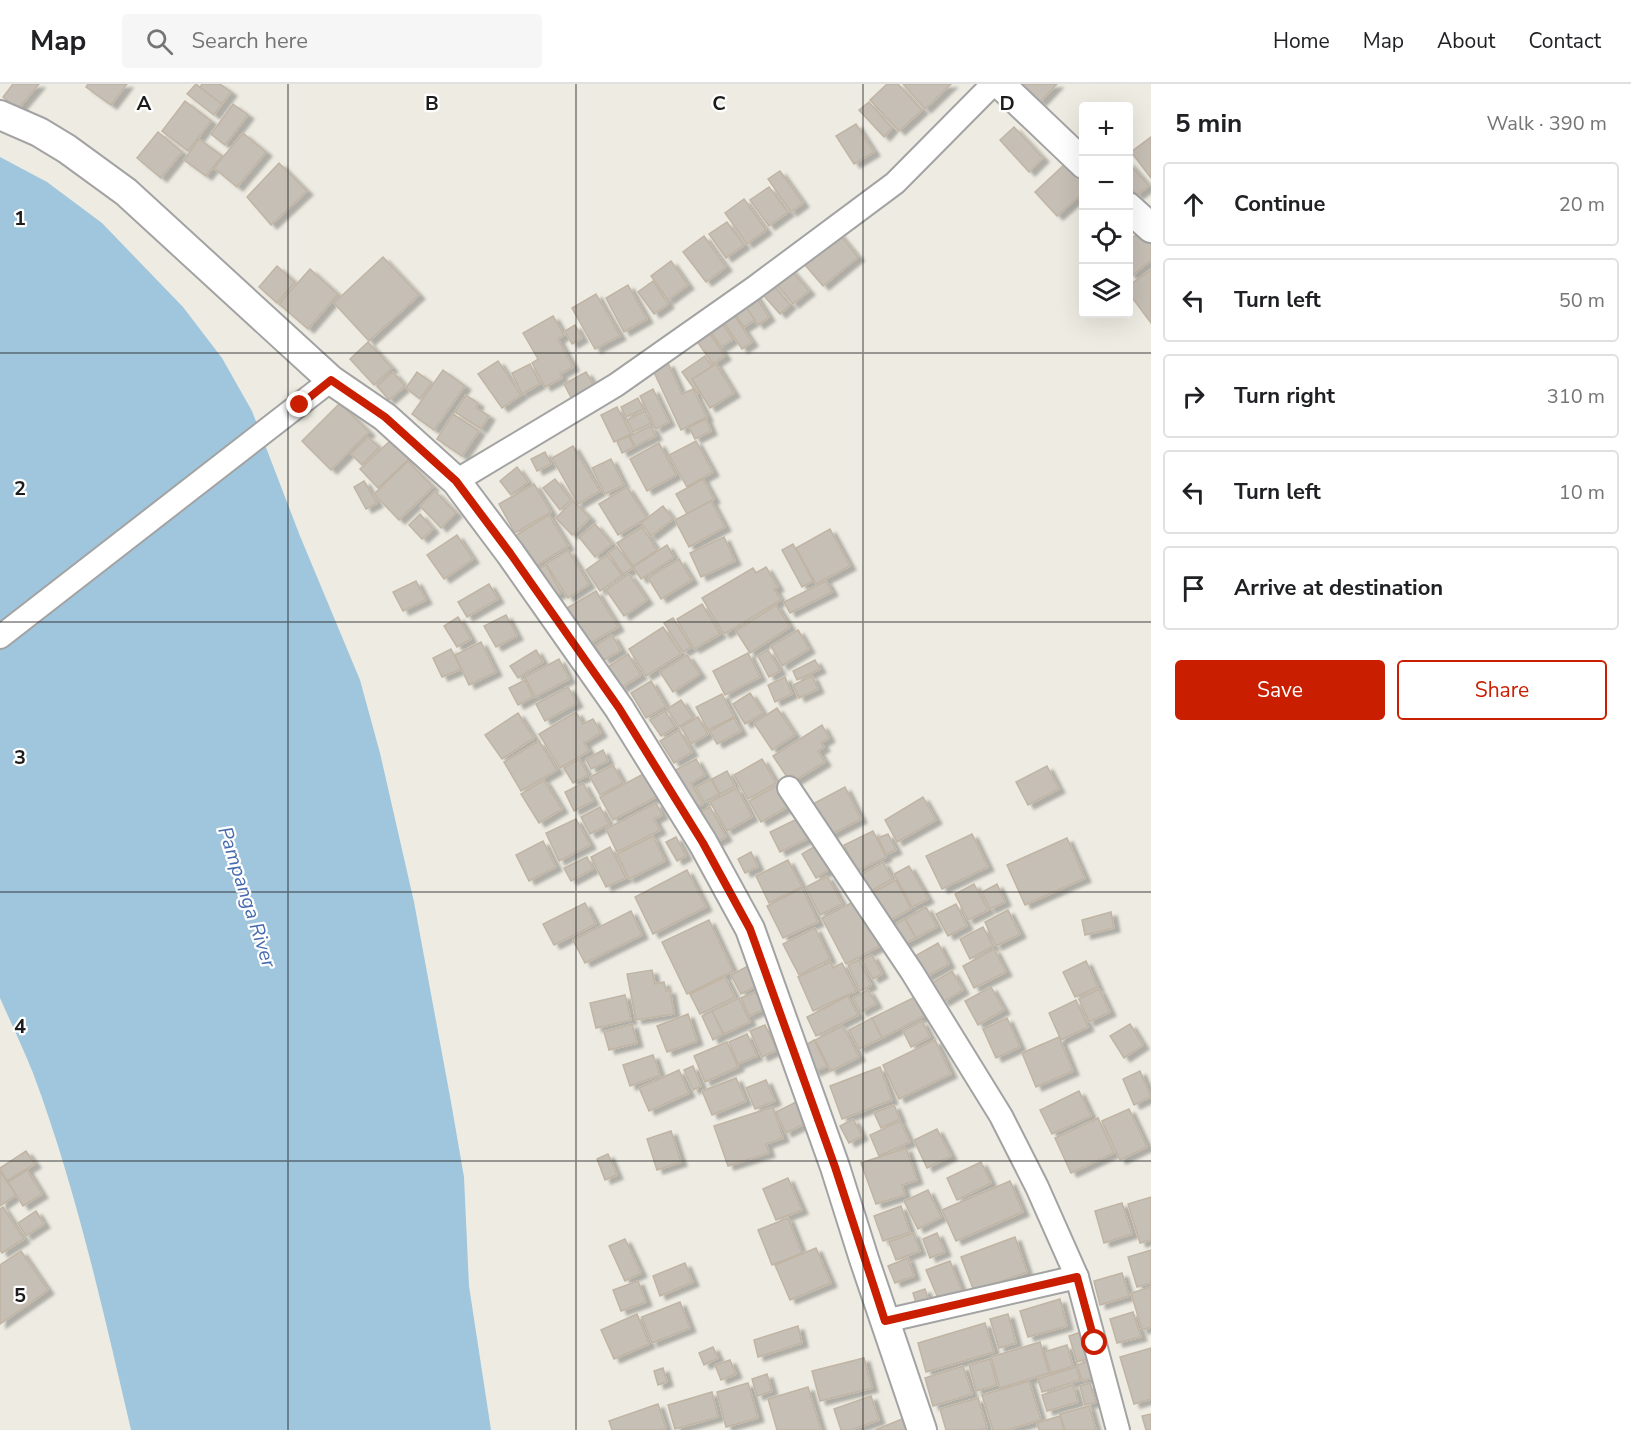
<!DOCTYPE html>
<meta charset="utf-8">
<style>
:root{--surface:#fff;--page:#f6f6f6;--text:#202124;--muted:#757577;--line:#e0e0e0;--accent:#c91e00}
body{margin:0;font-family:"Nunito Sans",sans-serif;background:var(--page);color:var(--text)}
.controls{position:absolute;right:18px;top:18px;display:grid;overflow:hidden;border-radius:6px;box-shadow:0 6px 24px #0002}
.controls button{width:54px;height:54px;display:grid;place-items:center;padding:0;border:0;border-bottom:2px solid var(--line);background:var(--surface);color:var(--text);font:30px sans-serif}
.stop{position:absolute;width:18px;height:18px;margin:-14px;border:4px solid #c91e00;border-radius:50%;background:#fff}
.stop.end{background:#c91e00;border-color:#fff;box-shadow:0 2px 6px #0008}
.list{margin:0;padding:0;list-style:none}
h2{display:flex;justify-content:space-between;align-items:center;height:78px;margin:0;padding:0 24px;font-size:26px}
h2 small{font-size:20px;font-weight:400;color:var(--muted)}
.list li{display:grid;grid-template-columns:39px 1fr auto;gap:18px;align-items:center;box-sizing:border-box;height:84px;margin:0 12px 12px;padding:0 12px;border:2px solid var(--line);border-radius:6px}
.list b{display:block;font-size:22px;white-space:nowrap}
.list em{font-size:20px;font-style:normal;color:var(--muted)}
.actions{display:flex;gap:12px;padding:18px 24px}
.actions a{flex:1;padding:14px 0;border:2px solid var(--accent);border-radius:6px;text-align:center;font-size:21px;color:var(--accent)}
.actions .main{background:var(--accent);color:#fff}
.icon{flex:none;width:33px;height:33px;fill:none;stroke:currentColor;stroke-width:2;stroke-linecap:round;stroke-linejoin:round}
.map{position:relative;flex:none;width:1151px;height:1346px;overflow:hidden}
header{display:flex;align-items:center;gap:36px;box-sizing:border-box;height:84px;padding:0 30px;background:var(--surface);border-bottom:2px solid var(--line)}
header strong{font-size:28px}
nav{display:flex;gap:33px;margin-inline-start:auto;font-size:21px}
.search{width:420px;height:54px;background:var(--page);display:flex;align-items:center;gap:15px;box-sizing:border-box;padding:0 21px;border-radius:6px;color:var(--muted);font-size:22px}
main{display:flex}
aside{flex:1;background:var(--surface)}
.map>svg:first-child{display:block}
.water{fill:#a0c6dd}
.building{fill:#c6bfb5;stroke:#c0b4a4;stroke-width:1.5;filter:url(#shadow)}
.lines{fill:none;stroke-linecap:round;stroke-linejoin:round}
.minor-casing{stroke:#a3a3a3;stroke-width:26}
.tertiary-casing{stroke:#a3a3a3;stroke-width:32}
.minor{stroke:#fff;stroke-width:22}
.tertiary{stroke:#fff;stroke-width:28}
.route{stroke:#c91e00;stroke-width:8}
.grid{fill:none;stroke:#1c1c1c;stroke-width:1.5;stroke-opacity:0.55}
.labels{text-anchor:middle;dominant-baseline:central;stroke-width:4.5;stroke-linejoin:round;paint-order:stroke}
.water-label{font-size:20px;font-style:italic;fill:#476bae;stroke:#fff}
.grid-label{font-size:20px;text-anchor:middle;font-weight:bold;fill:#1c1c1c;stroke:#fff;stroke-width:4.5;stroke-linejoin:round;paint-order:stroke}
</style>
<header>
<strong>Map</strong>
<div class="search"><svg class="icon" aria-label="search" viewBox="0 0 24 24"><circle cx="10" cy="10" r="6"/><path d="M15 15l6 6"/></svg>Search here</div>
<nav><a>Home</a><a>Map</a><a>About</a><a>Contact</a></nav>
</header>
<main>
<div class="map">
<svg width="1151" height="1346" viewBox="0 0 1151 1346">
<defs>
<filter id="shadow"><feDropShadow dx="6" dy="4" stdDeviation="1.5" flood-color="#0004"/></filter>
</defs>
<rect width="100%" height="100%" fill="#eeece2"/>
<path class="water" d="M0,73L47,98L102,139L183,223L222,274L252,327L300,452L360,596L380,669L414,818L451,1018L464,1093L469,1202L491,1346H131C103,1226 76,1104 33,989C23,964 11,939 0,914Z"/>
<g class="building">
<polygon points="13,0 39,0 18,25 3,13"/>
<polygon points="88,0 127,0 111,21 86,3"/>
<polygon points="196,0 222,20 214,31 187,10"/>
<polygon points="202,0 220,0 231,8 222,20 200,3"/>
<polygon points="887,0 898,0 922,26 899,47 870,16"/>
<polygon points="903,0 951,0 925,25"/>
<polygon points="1021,0 1057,0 1040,18"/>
<polygon points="185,17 211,37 188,67 162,47"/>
<polygon points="869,18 892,44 884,53 859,26"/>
<polygon points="233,20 248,31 225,61 211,50"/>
<polygon points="856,40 874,68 854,80 836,52"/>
<polygon points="1014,43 1043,74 1029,88 1000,56"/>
<polygon points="158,48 182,68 161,94 137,74"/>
<polygon points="243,49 266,68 237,103 214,84"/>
<polygon points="1151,53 1151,94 1131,68"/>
<polygon points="199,55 222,72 206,92 184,76"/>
<polygon points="1128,78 1149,102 1137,111 1128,101"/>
<polygon points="279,79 307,107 271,141 247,113"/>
<polygon points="1066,79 1084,97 1084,108 1057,132 1035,108"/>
<polygon points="780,87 803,119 791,128 768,95"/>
<polygon points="769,103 788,128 769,142 750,116"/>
<polygon points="744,115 766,146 747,160 725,129"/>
<polygon points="727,138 744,161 726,174 709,150"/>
<polygon points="835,145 858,173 823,202 800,175"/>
<polygon points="1141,147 1151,160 1151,176 1132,192 1128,188 1128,157"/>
<polygon points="704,152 726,183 706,198 683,168"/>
<polygon points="383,173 419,211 369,257 334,219"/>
<polygon points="671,177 688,201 668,216 651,192"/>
<polygon points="786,180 809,207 793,220 771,193"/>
<polygon points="277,182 295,198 277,219 259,203"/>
<polygon points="310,185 338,210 308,245 279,220"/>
<polygon points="1151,186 1151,239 1128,208 1128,202"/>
<polygon points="768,195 790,221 780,230 757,204"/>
<polygon points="653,197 668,220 654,230 638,208"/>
<polygon points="628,201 647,235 624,248 606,214"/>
<polygon points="753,208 769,233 758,241 741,216"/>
<polygon points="596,210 620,252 595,265 572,224"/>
<polygon points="741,216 755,236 744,243 730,223"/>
<polygon points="729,223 752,258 742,265 718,230"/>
<polygon points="553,232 564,251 558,255 573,283 560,290 562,294 545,303 532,279 538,275 523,249"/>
<polygon points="717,232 733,255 721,263 705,240"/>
<polygon points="703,240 725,272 713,280 691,249"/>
<polygon points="575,241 582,254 572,260 565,247"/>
<polygon points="368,258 392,284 374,301 350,275"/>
<polygon points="705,272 720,294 697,309 682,288"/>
<polygon points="498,277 521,311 502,324 478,290"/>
<polygon points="668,279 682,310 693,305 707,333 681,346 653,286"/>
<polygon points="530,280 540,300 522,310 512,289"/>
<polygon points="716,280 734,309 710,324 692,295"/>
<polygon points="443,286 465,302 434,346 412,330"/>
<polygon points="393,288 405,302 389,316 377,302"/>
<polygon points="417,288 432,299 420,315 406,304"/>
<polygon points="586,288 596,305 573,317 564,300"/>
<polygon points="653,305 669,338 656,345 640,312"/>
<polygon points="466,311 478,319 476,324 489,332 481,345 455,328"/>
<polygon points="638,314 643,325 626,333 621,323"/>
<polygon points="340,319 369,348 331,386 302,357"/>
<polygon points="617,323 631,350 614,358 601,331"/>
<polygon points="645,327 651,339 633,348 627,336"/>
<polygon points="453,330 479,347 462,372 437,355"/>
<polygon points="706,335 711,347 695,355 689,343"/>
<polygon points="651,342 656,352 635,362 630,352"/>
<polygon points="629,352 634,363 622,369 617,357"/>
<polygon points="368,353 379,363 362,381 351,370"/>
<polygon points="392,355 410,374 378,404 360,385"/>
<polygon points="696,357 713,388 687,403 669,371"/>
<polygon points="659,359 676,391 647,407 630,375"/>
<polygon points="573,362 600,407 578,420 552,374"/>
<polygon points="545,368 551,380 537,387 531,375"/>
<polygon points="611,375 624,401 605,410 592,384"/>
<polygon points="408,377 433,403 399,436 374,410"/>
<polygon points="517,383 528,398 511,411 500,397"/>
<polygon points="555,395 571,416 560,426 543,404"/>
<polygon points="703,395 714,415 687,430 676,410"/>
<polygon points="364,397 377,419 366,425 354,403"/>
<polygon points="534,400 551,428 515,449 499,420"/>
<polygon points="627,403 647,434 618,451 599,420"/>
<polygon points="435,407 456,429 441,444 420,422"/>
<polygon points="573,417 590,434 572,451 556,434"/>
<polygon points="711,417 725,443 689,463 675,436"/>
<polygon points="663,422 673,435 651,452 641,439"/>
<polygon points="420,430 433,445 422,455 409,441"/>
<polygon points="549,431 568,462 534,483 515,452"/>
<polygon points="595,440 612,460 595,473 579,453"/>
<polygon points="642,443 657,466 633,482 617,459"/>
<polygon points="830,445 850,482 816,500 796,464"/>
<polygon points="457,451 473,475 444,495 427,471"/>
<polygon points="724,453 735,477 701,493 690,469"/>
<polygon points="793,460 813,497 802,503 782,466"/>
<polygon points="667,461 674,473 641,495 633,483"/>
<polygon points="617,463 633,484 623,490 608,469"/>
<polygon points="568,466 589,500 568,514 546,480"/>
<polygon points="607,471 622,491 600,507 586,486"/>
<polygon points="679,475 692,496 661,515 648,494"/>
<polygon points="546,481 561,509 550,514 535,486"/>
<polygon points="766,483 778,503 774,505 781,516 724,550 702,514 753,484 756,489"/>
<polygon points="629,490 647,516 624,532 606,506"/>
<polygon points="416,497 426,516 403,527 393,508"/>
<polygon points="826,497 832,508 790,529 784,518"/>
<polygon points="489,500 498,515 467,533 458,518"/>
<polygon points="596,507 618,543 589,560 567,524"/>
<polygon points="702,520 720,550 694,565 677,535"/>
<polygon points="776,521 790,543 750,569 736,547"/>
<polygon points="506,531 517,552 496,563 484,542"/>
<polygon points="458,533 471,555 457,563 444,542"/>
<polygon points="673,534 691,563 683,568 664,539"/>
<polygon points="663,543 681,570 646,592 629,565"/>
<polygon points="798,546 809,565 782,582 771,562"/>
<polygon points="612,551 621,566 604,576 595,562"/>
<polygon points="481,558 496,588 469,601 455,571"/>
<polygon points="451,565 461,585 442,593 433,574"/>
<polygon points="536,566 543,578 518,594 510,582"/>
<polygon points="768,566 780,587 769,593 758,572"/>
<polygon points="748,569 760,593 725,611 713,587"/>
<polygon points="628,570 641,591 621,604 608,583"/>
<polygon points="687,571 700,590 673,608 660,588"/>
<polygon points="559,575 569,595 535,613 525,593"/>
<polygon points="815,576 820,585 797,596 793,587"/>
<polygon points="812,592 818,605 799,614 793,601"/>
<polygon points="785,593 792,610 775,618 768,601"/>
<polygon points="525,596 533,613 518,621 509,604"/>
<polygon points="651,597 666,622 646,634 631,609"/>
<polygon points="568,603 577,619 545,637 536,620"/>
<polygon points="750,609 763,629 745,640 733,620"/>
<polygon points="722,610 734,633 708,646 696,623"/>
<polygon points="681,616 693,634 679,643 667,625"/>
<polygon points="777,624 795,651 772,666 754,639"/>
<polygon points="665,627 675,643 661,652 650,636"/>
<polygon points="576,628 583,640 593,635 601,649 584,659 589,667 560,684 539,650"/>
<polygon points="518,629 534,654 502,675 485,651"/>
<polygon points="698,633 708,650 691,660 681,643"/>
<polygon points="734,634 741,647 717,660 710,647"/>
<polygon points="822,641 829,654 821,659 824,663 818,667 825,678 791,699 773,672"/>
<polygon points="679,646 692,668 674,679 660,657"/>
<polygon points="539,657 557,686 521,707 504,678"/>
<polygon points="603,666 608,677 591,685 586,675"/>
<polygon points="579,675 588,691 573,699 564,684"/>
<polygon points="696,675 705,691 691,699 703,720 692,726 672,688"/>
<polygon points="762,675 776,699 748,715 734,691"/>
<polygon points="613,681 623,699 600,711 590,693"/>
<polygon points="1047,682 1059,705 1028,721 1016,698"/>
<polygon points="727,687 735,702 720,710 712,695"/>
<polygon points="647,688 660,711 613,736 600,713"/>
<polygon points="711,695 719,710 704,718 696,703"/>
<polygon points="544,696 562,725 539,739 521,710"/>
<polygon points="583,699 593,717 574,727 565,708"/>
<polygon points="780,700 791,721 761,738 749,717"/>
<polygon points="845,703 861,735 826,753 809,722"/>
<polygon points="737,704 752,733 727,747 710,718"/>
<polygon points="923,713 936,736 897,758 885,736"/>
<polygon points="656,719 662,731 654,735 660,746 617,768 606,745"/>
<polygon points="600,723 609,740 590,750 581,733"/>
<polygon points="710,723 726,753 711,761 695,731"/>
<polygon points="799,734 809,754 780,768 770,748"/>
<polygon points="576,735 590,761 559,777 546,749"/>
<polygon points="873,747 886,773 857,787 844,761"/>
<polygon points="888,750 896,766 886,770 878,754"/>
<polygon points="972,750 988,783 942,805 926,772"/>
<polygon points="653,752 665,777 629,795 617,770"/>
<polygon points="676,753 686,772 677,777 666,758"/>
<polygon points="1067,754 1085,794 1025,821 1007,781"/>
<polygon points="543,757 556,783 529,797 516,771"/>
<polygon points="820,759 834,782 816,794 802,770"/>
<polygon points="610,763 626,794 606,803 591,773"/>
<polygon points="751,768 758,783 745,789 738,775"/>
<polygon points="587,773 593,785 571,797 564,784"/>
<polygon points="788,776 802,803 769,819 756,792"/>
<polygon points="883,778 892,795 866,810 857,793"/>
<polygon points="909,782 928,815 912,823 894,790"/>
<polygon points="687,786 706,823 653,850 635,813"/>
<polygon points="827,792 842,820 820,831 806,803"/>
<polygon points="896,796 911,825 885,839 869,810"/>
<polygon points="974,800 988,826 968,836 955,810"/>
<polygon points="997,800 1005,818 990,825 982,808"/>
<polygon points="802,804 818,838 783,854 767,822"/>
<polygon points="857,816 880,862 846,880 822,834"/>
<polygon points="585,819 596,840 554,861 543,840"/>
<polygon points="956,820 967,842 948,852 936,830"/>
<polygon points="926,823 937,843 916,854 905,835"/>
<polygon points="1008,826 1020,850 996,862 985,838"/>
<polygon points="631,827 642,851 585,879 573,856"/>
<polygon points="1111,828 1114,844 1085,851 1082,836"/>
<polygon points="905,835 916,854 899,863 888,844"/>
<polygon points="709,836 733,887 687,910 662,858"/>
<polygon points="983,843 993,862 970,875 960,855"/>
<polygon points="815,844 830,875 799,891 783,860"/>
<polygon points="938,859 949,880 926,893 915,872"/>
<polygon points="994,865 1006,888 974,904 963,882"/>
<polygon points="872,871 882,890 873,895 862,876"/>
<polygon points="859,876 871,901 860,907 848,881"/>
<polygon points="1086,877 1098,903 1075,913 1063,888"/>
<polygon points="831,878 833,884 842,879 856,907 813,927 798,893"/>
<polygon points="748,882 758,901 741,910 731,891"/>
<polygon points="652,886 655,900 664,898 666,907 670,906 674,930 636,936 627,890"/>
<polygon points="952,887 963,906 943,918 932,899"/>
<polygon points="725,893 735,913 700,930 690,910"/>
<polygon points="991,903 1004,926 978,941 965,917"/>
<polygon points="1099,905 1110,928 1089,938 1079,915"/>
<polygon points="868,906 876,920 861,928 853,914"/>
<polygon points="756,908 764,925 749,932 741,914"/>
<polygon points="625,911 631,936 596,944 590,919"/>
<polygon points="848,912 858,931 816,952 807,933"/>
<polygon points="915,913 924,932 882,954 872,934"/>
<polygon points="739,914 750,938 724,950 712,927"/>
<polygon points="1076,916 1088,943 1061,956 1049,929"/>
<polygon points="712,927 723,950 713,956 702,932"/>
<polygon points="688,930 697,957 667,968 657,942"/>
<polygon points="872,934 882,954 859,965 849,946"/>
<polygon points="1007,934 1020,963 996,974 983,945"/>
<polygon points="922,937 930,953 911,963 903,947"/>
<polygon points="632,940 637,959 609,966 604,948"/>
<polygon points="1130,940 1143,961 1124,974 1110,952"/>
<polygon points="765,941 777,966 762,973 750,947"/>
<polygon points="843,942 859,973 831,987 815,956"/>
<polygon points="747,950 757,972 738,980 729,958"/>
<polygon points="1059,953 1073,987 1036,1003 1022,969"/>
<polygon points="814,956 827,982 814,988 802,963"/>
<polygon points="935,956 951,990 899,1015 883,981"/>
<polygon points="727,958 738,983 705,998 694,972"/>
<polygon points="653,971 660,991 630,1002 623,981"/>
<polygon points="693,982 701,1002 693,1006 684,986"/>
<polygon points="880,983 892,1016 842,1035 830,1002"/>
<polygon points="679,986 689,1009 649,1027 639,1004"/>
<polygon points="1140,987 1151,1013 1134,1021 1123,995"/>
<polygon points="736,994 746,1017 712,1031 702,1007"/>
<polygon points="766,996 775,1017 755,1025 746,1004"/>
<polygon points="1079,1007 1091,1032 1052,1050 1040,1026"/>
<polygon points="796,1018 806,1039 786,1049 776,1028"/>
<polygon points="894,1021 900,1035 881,1044 874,1029"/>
<polygon points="773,1023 783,1054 766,1060 769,1069 728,1082 714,1042"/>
<polygon points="1129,1025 1147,1063 1120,1076 1102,1037"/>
<polygon points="1098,1034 1114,1069 1071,1089 1055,1054"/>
<polygon points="853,1035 862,1052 849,1059 840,1042"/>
<polygon points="900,1037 910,1058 879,1072 870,1051"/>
<polygon points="937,1045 951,1072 927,1084 914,1056"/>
<polygon points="671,1047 681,1078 657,1086 647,1055"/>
<polygon points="906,1064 917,1096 902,1101 905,1111 876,1120 861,1079"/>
<polygon points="26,1067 35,1080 7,1097 0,1084"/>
<polygon points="608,1070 617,1091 605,1096 597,1075"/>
<polygon points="981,1078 991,1099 957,1116 947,1094"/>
<polygon points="27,1086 42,1110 23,1122 8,1098"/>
<polygon points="0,1087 16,1111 0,1122"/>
<polygon points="788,1094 802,1126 776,1136 763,1105"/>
<polygon points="1010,1097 1023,1128 956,1157 942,1126"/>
<polygon points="928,1106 941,1133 918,1145 904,1117"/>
<polygon points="1151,1113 1151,1156 1140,1159 1128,1120"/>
<polygon points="1122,1119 1132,1150 1104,1159 1095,1127"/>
<polygon points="901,1122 910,1148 883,1157 874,1132"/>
<polygon points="3,1123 24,1155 2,1169 0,1166 0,1125"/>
<polygon points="36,1127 44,1140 26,1152 18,1139"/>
<polygon points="788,1134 802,1169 772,1181 758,1146"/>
<polygon points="913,1149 920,1167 896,1176 889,1158"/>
<polygon points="937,1149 945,1168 930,1174 923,1155"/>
<polygon points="1015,1153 1027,1188 974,1207 961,1173"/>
<polygon points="625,1155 641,1189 625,1197 609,1162"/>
<polygon points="816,1164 831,1199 790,1216 775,1181"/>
<polygon points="1151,1166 1151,1199 1137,1203 1128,1173"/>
<polygon points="21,1167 48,1206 0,1240 0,1181"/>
<polygon points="908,1174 914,1192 895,1199 888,1182"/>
<polygon points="950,1177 963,1210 940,1219 926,1186"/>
<polygon points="685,1179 693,1198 660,1212 653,1192"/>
<polygon points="1122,1189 1129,1212 1100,1221 1094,1197"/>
<polygon points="638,1197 646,1218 621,1227 613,1206"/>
<polygon points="1151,1203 1151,1243 1142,1246 1131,1209"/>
<polygon points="925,1205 931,1225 919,1229 913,1209"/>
<polygon points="1060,1215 1067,1242 1028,1253 1020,1227"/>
<polygon points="680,1218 690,1244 652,1259 642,1233"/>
<polygon points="1133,1228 1141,1253 1117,1259 1110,1235"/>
<polygon points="637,1230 649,1260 614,1275 601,1246"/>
<polygon points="1008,1230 1016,1259 999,1264 990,1235"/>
<polygon points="985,1239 994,1268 926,1288 918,1259"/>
<polygon points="798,1242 802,1259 758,1273 754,1256"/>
<polygon points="1081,1248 1089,1274 1077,1278 1069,1252"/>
<polygon points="1040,1258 1049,1289 1000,1304 991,1273"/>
<polygon points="1067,1261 1073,1282 1051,1289 1044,1268"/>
<polygon points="713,1263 718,1274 704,1281 699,1269"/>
<polygon points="1151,1264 1151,1315 1134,1320 1120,1273"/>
<polygon points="864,1274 872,1304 820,1317 812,1287"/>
<polygon points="990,1275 997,1301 976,1307 969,1281"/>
<polygon points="730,1276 736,1290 721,1296 715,1281"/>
<polygon points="1090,1277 1095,1293 1082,1297 1077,1281"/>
<polygon points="963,1282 972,1310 933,1322 925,1294"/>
<polygon points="1076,1283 1080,1296 1042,1308 1038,1295"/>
<polygon points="663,1284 667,1298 658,1301 654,1287"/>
<polygon points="767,1290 772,1307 757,1312 752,1295"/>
<polygon points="1029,1297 1041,1336 1007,1346 993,1346 982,1311"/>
<polygon points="748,1299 758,1334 726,1343 717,1308"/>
<polygon points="1090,1299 1096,1318 1085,1321 1080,1302"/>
<polygon points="1073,1301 1078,1318 1047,1327 1042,1311"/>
<polygon points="808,1303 821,1346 777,1346 768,1315"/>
<polygon points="712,1308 718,1333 675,1345 668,1321"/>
<polygon points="871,1312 879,1336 851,1346 841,1346 834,1325"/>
<polygon points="978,1314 987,1344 979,1346 946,1346 940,1325"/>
<polygon points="658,1320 666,1344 661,1346 612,1346 609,1337"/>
<polygon points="1089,1322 1096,1346 1065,1346 1060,1330"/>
<polygon points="1151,1330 1151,1346 1146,1346 1142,1332"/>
<polygon points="1060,1332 1064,1346 1039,1346 1037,1339"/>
<polygon points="907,1333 912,1346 875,1346"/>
</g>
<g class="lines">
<g class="minor-casing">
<g id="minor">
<polyline points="456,397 616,301 754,204 895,99 993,0"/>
<polyline points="0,553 331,296"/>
<polyline points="789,704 912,888 1001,1032 1037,1103 1077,1193 1118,1346"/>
<polyline points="885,1237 1077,1193"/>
</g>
</g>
<g class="tertiary-casing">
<g id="tertiary">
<polyline points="1000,0 1084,80"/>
<polyline points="0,31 39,48 67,65 126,108 331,296 385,333 456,397 510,469 619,624 703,759 750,845 835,1083 864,1175 922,1346"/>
<polyline points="1128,123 1151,144"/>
</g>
</g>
<use href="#minor" class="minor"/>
<use href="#tertiary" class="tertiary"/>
</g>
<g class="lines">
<polyline class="route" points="300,321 331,296 385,333 456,397 510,469 619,624 703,759 750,845 835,1083 885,1237 1077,1193 1095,1259"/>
</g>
<path class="grid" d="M288,0V1346M576,0V1346M863,0V1346M0,269H1151M0,538H1151M0,808H1151M0,1077H1151"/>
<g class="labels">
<g class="water-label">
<text transform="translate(247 813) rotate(72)">Pampanga River</text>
</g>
</g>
<g class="grid-label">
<text x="144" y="26">A</text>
<text x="432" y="26">B</text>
<text x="719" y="26">C</text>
<text x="1007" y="26">D</text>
<text x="20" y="141">1</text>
<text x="20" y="411">2</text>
<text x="20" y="680">3</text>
<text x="20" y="949">4</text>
<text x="20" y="1218">5</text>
</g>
</svg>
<div class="controls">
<button>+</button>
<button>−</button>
<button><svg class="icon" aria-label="locate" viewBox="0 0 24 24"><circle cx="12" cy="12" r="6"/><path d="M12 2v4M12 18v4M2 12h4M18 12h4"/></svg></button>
<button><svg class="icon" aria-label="layers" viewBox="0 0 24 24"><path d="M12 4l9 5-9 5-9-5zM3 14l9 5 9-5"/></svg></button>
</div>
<div class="stop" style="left:1095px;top:1259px"></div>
<div class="stop end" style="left:300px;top:321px"></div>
</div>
<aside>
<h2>5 min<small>Walk · 390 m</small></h2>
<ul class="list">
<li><svg class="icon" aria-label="ahead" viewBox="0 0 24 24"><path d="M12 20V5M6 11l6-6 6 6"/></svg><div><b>Continue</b></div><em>20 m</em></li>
<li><svg class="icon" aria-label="left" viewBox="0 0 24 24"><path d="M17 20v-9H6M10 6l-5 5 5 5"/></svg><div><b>Turn left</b></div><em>50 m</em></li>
<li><svg class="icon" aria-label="right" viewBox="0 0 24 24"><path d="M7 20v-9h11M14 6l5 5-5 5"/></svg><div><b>Turn right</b></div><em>310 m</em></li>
<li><svg class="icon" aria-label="left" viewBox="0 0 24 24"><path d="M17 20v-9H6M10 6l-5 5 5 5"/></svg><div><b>Turn left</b></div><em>10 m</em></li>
<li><svg class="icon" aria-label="arrive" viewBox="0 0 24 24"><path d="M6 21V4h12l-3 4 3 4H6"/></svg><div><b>Arrive at destination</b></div></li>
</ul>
<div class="actions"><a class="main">Save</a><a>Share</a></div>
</aside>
</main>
